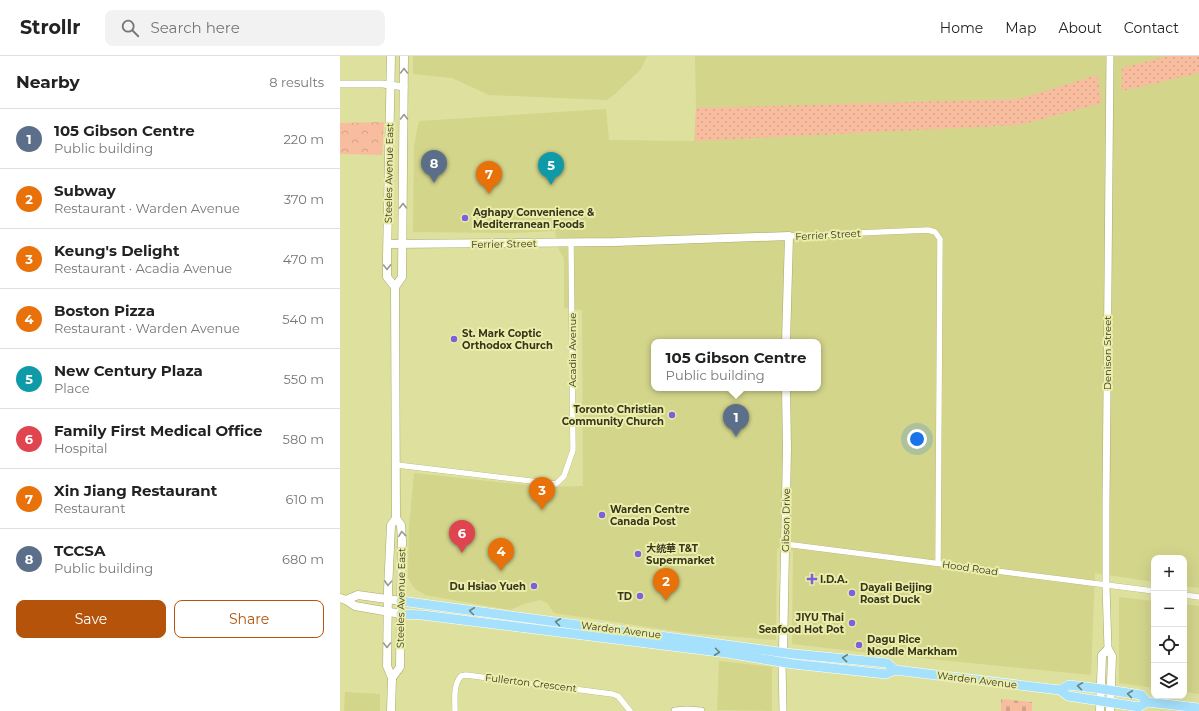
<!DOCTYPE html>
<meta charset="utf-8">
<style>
:root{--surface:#fff;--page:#f2f2f2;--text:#222;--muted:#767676;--line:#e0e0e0;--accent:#b45309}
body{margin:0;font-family:Montserrat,"Noto Sans SC",sans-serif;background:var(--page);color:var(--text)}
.controls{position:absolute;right:12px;bottom:12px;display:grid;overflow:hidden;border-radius:8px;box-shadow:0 4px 16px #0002}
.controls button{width:36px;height:36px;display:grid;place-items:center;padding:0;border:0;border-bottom:1px solid var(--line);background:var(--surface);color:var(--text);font:20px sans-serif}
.you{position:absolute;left:577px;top:383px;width:14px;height:14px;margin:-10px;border:3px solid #fff;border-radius:50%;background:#1a73e8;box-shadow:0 0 0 6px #1a73e833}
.badge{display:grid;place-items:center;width:26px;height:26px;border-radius:50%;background:var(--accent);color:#fff;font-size:13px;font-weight:700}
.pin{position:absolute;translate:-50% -33px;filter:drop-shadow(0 1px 2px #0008)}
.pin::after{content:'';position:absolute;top:21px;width:14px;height:12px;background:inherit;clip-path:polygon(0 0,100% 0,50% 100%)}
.popup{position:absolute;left:311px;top:283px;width:170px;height:52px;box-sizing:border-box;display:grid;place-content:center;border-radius:8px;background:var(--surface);filter:drop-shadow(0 1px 3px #0005);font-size:13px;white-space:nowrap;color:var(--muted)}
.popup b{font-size:15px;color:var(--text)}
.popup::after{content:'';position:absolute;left:50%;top:100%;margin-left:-8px;border:8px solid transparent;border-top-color:var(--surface)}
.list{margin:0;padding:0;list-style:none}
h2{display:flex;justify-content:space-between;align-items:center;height:52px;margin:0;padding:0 16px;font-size:17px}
h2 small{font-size:13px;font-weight:400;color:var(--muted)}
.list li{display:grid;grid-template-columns:26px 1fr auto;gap:12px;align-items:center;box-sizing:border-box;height:60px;padding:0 16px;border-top:1px solid var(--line)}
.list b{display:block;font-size:15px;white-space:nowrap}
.list p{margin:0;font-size:13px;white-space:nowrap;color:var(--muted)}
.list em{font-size:13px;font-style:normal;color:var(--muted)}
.actions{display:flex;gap:8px;padding:12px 16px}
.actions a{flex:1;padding:9px 0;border:1px solid var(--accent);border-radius:8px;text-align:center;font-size:14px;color:var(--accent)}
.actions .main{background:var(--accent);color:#fff}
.icon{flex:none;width:22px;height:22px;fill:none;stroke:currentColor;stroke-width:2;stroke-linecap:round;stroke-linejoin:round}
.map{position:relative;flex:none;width:859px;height:655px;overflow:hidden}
header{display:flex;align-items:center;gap:24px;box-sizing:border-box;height:56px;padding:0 20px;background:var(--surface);border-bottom:1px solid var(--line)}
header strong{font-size:19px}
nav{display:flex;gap:22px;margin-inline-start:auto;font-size:14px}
.search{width:280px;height:36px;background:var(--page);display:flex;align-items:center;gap:10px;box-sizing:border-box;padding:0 14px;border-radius:8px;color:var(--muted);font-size:15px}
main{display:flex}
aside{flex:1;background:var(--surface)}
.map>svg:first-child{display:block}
.built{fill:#d3d58b;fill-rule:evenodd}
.grass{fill:url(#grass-dots)}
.forest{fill:url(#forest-crowns)}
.cemetery{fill:url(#cemetery-stones)}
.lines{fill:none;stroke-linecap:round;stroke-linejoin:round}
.minor-casing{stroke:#a9aa6b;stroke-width:6}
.tertiary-casing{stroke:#a9aa6b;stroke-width:8}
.secondary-casing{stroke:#a9aa6b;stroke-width:9}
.primary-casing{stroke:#fff;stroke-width:10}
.minor{stroke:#fff;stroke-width:5.5}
.tertiary{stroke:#fff;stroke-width:7}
.secondary{stroke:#fff;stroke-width:8}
.primary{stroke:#a5e1fc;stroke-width:9}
.oneway{stroke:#9a9a8d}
.oneway2{stroke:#678380}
.poi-dot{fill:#7b61db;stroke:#ebedab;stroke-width:1.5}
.labels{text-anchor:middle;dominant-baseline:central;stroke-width:4;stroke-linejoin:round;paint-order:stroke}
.street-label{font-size:10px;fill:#35361b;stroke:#ebedab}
.poi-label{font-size:10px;font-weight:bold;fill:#35361b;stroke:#ebedab;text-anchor:start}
</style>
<header>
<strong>Strollr</strong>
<div class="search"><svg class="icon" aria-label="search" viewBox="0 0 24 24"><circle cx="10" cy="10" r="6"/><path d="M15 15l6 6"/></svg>Search here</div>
<nav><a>Home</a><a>Map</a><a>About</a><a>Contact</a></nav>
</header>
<main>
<aside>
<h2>Nearby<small>8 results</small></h2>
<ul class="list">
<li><span class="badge" style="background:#5c6f8a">1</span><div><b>105 Gibson Centre</b><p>Public building</p></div><em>220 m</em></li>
<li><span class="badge" style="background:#e8710a">2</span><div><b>Subway</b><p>Restaurant · Warden Avenue</p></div><em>370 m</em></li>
<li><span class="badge" style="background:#e8710a">3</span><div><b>Keung's Delight</b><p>Restaurant · Acadia Avenue</p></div><em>470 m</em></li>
<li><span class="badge" style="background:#e8710a">4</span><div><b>Boston Pizza</b><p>Restaurant · Warden Avenue</p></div><em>540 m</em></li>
<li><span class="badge" style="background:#0f9aa8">5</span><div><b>New Century Plaza</b><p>Place</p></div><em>550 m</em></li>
<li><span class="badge" style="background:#e0444e">6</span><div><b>Family First Medical Office</b><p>Hospital</p></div><em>580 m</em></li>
<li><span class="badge" style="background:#e8710a">7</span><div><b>Xin Jiang Restaurant</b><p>Restaurant</p></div><em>610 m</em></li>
<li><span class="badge" style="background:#5c6f8a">8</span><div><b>TCCSA</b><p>Public building</p></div><em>680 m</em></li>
</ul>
<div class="actions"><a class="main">Save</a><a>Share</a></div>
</aside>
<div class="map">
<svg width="859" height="655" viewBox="0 0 859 655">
<defs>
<pattern id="grass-dots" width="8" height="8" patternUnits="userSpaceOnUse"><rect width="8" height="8" fill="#f7bd9e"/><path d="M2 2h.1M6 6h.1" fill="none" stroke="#d4a388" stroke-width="1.8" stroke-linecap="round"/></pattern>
<pattern id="forest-crowns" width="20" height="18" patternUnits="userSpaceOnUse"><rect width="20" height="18" fill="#f7bd9e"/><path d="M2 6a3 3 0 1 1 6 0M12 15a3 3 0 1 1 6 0" fill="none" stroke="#d4a388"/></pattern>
<pattern id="cemetery-stones" width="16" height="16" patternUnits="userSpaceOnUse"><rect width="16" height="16" fill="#f7bd9e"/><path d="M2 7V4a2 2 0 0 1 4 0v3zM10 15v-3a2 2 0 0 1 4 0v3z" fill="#d4a388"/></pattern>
</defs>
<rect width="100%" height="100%" fill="#dee09e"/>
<g class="built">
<polygon points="73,0 307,0 301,13 275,38 267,44 149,39 112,22 73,18"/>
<path d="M355,0H859V532L844,530V502H814V526L755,517L751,619L530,597L452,588L453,495L437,492L436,584L348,577L214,557L207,547L200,544L184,548L170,554L85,539L74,532L68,522L69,471L74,417L206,431L243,430L242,254L224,252V202L219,194L215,175L173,177L73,176L74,89L79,65L266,53L269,84L354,85L356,52ZM314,286H478V332H314Z"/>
<polygon points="779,541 814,545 814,632 779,627"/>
<polygon points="844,548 859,550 859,638 844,636"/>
<polygon points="379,605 432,611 432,655 377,654"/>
<polygon points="5,636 40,638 40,655 4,655"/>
</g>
<g class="grass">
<polygon points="827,0 859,0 859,17 782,35 782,12"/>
<polygon points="757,19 762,47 680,69 355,85 356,52 679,43"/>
</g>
<polygon class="forest" points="44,66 42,99 0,98 0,67"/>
<polygon class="cemetery" points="661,643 692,646 692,655 661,655"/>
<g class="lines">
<g class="minor-casing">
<g id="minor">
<polyline points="449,180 588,174 595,176 600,183 598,507"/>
<polyline points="57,409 216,428 224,420 233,394 231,187"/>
<polyline points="445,488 814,535"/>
<polyline points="844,539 859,541"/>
<path d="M115,655C115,644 113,629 121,620L126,619L272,638L278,640L290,655"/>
</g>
</g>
<g class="tertiary-casing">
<g id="tertiary">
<polyline points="0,28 43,28 64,31"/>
<polyline points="768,593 766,530 766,448 770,0"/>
<polyline points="442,605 443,655"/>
<polyline points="335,655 347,654 361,655"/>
</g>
</g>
<g class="secondary-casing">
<g id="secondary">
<polyline points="51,0 47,201 47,221 55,231"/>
<polyline points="48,188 275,186 449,180 446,286"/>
<polyline points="0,542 6,544 15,550 61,558"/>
<polyline points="6,544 18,539 61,545"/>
<polyline points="443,596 447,392 446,332"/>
<polyline points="52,622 60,611 62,485 61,469 56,462 55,231 62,221 64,0"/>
<polyline points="51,655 52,622 47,610 48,534 51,469 56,462"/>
<polyline points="760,655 762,599 768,593 772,600 770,655"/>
</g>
</g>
<g class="primary-casing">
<g id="primary">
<polyline points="61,545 454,598 547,607 555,614"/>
<polyline points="61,558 82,559 387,597 453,608 546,618 555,614 720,634 728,640 799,651 807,646"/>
<polyline points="720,634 729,629 762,633 801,639 807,646 859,652"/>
</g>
</g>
<use href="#minor" class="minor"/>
<use href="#tertiary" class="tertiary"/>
<use href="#secondary" class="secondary"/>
<use href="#primary" class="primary"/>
</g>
<defs><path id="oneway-chevron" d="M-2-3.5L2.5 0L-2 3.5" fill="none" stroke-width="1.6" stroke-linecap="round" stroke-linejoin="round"/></defs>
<g class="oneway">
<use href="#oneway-chevron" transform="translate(64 15) rotate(-90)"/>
<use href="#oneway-chevron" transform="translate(64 61) rotate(-90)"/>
<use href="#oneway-chevron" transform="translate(63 150) rotate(-90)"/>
<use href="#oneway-chevron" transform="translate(47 211) rotate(89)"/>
<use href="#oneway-chevron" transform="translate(62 478) rotate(-96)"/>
<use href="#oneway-chevron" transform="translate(48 527) rotate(93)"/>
<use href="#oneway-chevron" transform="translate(47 589) rotate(90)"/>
</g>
<g class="oneway2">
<use href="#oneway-chevron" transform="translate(132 555) rotate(-173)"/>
<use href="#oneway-chevron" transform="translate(218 566) rotate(-173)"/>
<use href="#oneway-chevron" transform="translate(377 596) rotate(7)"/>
<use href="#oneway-chevron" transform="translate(505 602) rotate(-174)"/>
<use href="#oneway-chevron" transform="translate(740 630) rotate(-172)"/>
<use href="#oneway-chevron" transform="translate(790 638) rotate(-172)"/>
</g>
<g class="poi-dot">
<circle cx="125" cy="162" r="4"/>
<circle cx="114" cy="283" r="4"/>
<circle cx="332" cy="359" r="4"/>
<circle cx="262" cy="459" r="4"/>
<circle cx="298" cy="498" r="4"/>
<path d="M470 517h4v4h4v4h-4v4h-4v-4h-4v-4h4z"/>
<circle cx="194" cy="530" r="4"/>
<circle cx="512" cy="537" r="4"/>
<circle cx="300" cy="540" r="4"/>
<circle cx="512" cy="567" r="4"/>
<circle cx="519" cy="589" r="4"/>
</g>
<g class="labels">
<g class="street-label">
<text transform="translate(49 117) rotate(-89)">Steeles Avenue East</text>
<text transform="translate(488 179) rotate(-3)">Ferrier Street</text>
<text transform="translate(164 188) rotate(-1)">Ferrier Street</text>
<text transform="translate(232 294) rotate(-90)">Acadia Avenue</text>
<text transform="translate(767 297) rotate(-90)">Denison Street</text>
<text transform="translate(446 464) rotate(-89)">Gibson Drive</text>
<text transform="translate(630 512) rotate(8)">Hood Road</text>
<text transform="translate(61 542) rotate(-89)">Steeles Avenue East</text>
<text transform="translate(281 574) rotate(7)">Warden Avenue</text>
<text transform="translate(637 624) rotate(7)">Warden Avenue</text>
<text transform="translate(191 627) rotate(7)">Fullerton Crescent</text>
</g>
<g class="poi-label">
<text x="133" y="156">Aghapy Convenience &amp;<tspan x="133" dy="12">Mediterranean Foods</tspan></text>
<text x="122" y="277">St. Mark Coptic<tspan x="122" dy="12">Orthodox Church</tspan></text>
<text x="324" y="353" text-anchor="end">Toronto Christian<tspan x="324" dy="12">Community Church</tspan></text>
<text x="270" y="453">Warden Centre<tspan x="270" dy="12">Canada Post</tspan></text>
<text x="306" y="492">大統華 T&amp;T<tspan x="306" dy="12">Supermarket</tspan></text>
<text x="480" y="523">I.D.A.</text>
<text x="186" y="530" text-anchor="end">Du Hsiao Yueh</text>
<text x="520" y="531">Dayali Beijing<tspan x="520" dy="12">Roast Duck</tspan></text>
<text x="292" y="540" text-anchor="end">TD</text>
<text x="504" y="561" text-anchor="end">JIYU Thai<tspan x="504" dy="12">Seafood Hot Pot</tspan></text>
<text x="527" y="583">Dagu Rice<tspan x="527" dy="12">Noodle Markham</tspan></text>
</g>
</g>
</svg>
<div class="controls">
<button>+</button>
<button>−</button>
<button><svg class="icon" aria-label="locate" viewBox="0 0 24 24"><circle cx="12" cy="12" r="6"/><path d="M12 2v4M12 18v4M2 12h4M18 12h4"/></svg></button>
<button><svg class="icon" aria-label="layers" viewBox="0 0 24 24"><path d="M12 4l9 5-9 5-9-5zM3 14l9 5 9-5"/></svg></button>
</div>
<div class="you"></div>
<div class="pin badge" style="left:396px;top:381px;background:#5c6f8a">1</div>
<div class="popup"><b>105 Gibson Centre</b>Public building</div>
<div class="pin badge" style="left:326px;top:545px;background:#e8710a">2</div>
<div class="pin badge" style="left:202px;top:454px;background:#e8710a">3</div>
<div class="pin badge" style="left:161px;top:515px;background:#e8710a">4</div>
<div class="pin badge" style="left:211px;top:129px;background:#0f9aa8">5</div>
<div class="pin badge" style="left:122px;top:497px;background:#e0444e">6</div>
<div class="pin badge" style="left:149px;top:138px;background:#e8710a">7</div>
<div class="pin badge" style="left:94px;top:127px;background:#5c6f8a">8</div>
</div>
</main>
